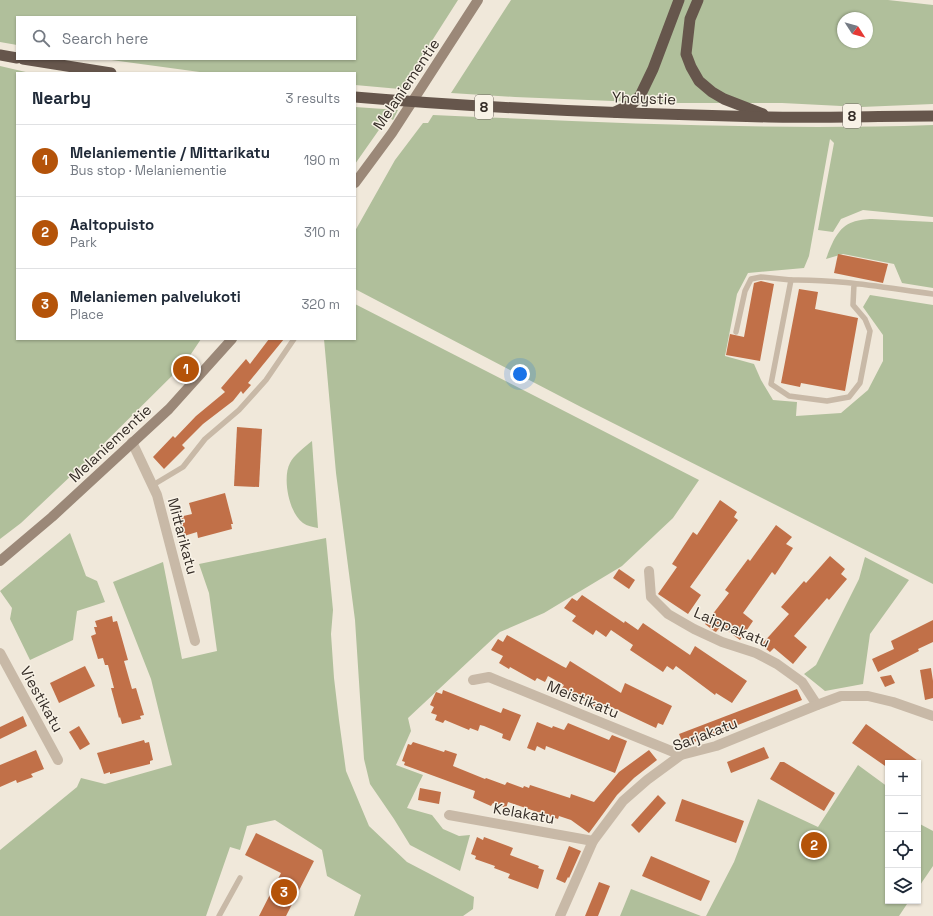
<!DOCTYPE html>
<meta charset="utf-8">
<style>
:root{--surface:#fff;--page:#f2f2f3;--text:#1f2937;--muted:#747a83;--line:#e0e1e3;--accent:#b45309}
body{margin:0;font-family:"Space Grotesk",sans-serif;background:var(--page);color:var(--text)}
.controls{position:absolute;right:12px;bottom:12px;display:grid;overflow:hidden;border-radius:0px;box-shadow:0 1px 3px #0004}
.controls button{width:36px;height:36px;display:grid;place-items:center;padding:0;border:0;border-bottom:1px solid var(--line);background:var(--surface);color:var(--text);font:20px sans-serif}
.compass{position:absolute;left:837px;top:12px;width:36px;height:36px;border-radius:50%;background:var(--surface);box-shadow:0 1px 3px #0004;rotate:126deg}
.you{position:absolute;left:520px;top:374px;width:14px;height:14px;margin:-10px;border:3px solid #fff;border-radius:50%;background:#1a73e8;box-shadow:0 0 0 6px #1a73e833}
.badge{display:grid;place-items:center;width:26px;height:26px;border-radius:50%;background:var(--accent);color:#fff;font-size:13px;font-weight:700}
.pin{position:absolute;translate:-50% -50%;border:2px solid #fff;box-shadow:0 1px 4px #0006}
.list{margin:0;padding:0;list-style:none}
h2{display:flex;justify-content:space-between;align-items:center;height:52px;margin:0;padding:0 16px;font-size:17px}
h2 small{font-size:13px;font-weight:400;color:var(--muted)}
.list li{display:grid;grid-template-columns:26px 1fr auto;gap:12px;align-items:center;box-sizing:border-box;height:72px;padding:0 16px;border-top:1px solid var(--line)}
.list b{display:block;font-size:15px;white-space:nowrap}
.list p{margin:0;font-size:13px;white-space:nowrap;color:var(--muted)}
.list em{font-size:13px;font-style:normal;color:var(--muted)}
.icon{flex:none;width:22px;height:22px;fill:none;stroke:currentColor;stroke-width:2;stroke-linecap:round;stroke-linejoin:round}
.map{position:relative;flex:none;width:933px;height:916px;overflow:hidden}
.search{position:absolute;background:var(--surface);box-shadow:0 1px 3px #0004;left:16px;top:16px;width:340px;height:44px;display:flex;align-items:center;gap:10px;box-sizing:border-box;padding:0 14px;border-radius:0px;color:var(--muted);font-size:15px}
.panel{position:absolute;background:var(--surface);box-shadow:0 1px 3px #0004;left:16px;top:72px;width:340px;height:268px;border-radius:0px}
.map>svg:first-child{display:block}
.green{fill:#b0bf9b;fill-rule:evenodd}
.building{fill:#c17048}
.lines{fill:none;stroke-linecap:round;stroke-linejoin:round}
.service{stroke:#c8b9a7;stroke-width:5.5}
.minor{stroke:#c8b9a7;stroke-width:10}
.secondary{stroke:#9b8878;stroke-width:10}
.trunk{stroke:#66564c;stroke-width:11}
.labels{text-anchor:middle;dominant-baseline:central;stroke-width:3;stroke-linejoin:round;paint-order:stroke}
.shield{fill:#f8f2e6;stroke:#706860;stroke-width:1}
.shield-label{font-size:14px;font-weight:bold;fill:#352d27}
.street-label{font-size:15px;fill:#352d27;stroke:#f8f2e6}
</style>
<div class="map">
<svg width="933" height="916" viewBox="0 0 933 916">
<rect width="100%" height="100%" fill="#f0e8da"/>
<g class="green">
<polygon points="0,0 458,0 405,83 411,90 355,85 355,73 207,73 104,59 355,59 355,17 17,17 17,45 0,42"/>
<path d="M511,0H888L933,5V104L861,107L782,103H661L515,97L451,93ZM843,18H867V42H843Z"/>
<polygon points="0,66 30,73 17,73 17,339 201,339 185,363 74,473 21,523 0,539"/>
<polygon points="355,107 398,110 393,120 388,117 355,164"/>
<path d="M433,115C599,122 766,131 933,125V217L863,210L841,219L833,232L818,230L834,143L830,139L809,256L804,268L748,273L737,294L725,356L754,364L761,380L773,400L797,402L796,416L841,413L868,390L883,361V335L863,307L870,295L933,305V584L581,407L355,289V231L395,160L423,123H428Z"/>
<path d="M872,219L933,222V288L902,283L894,264L843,254L826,259C831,246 837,227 853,222C858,220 866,219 872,219Z"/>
<polygon points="355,304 699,480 673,518 622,566 544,613 500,632 408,718 411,731 396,765 423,775 407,808 432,815 443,829 459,836 470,835 460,871 410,845 394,819 370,784 364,759 355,620 336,473 324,339 355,339"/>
<path d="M312,441L318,528C313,527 307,526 303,523C289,513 282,478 290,463C293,456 306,446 312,441Z"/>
<polygon points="70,533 86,576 97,581 105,602 77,611 73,640 30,660 10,619 12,608 0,591"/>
<polygon points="326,538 333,610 331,634 334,678 339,720 346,771 369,826 407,862 474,897 473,909 463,916 354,916 361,895 327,876 322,850 275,820 247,826 240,850 230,847 206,916 0,916 0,850 77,787 81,778 105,784 172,765 151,679 113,582 163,562 182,659 217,651 209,593 199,564"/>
<polygon points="865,557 909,580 870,634 863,684 825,691 804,674 816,665 859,579"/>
<polygon points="858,765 888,787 888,901 909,901 899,916 706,916 734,862 758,799 818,827"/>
<polygon points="918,823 933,831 933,866 918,888"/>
<polygon points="631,889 701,916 620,916"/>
</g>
<g class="building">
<polygon points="838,254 888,264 883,283 834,273"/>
<polygon points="761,281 774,284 760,361 726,355 730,334 744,337 754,283"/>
<polygon points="799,289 818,292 815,309 858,318 845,391 801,383 800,387 781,383"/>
<polygon points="269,339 284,339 248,383 251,385 243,394 241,391 233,401 203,424 182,445 185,448 164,469 153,457 173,436 175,438 196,416 225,392 221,388 246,359 250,364"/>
<polygon points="237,427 262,429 259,487 234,486"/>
<polygon points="225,493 233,524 231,524 232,529 198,538 197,532 184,536 179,517 192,514 189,503"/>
<polygon points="720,500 737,512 734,517 738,520 690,587 701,595 688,614 658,594 677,567 672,564 693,532 697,535"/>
<polygon points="776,525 792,537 786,544 793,548 775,575 772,572 743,613 753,621 740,640 721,626 716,632 714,631 705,624 729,593 725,590 748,559 750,561"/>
<polygon points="830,556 845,569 841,574 847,579 829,600 827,598 794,636 807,647 793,664 774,648 770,652 761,645 789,614 781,607 804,581 806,583"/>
<polygon points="619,569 635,580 629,589 613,578"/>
<polygon points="582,595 624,623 625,621 638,630 643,623 690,655 695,646 747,681 732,703 716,693 715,695 676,666 673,670 667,666 663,672 630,650 633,645 611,630 606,637 596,630 593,635 572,621 576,616 564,608 572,598 577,601"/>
<polygon points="112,616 113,622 117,621 128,660 124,661 132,689 136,688 144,715 140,716 141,719 122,724 120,717 119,718 111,688 114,688 108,665 105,665 103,658 98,659 91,636 96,634 94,627 97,627 95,621"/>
<polygon points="933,620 933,642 918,649 919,651 878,672 872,659 894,649 891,641"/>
<polygon points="507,635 562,666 566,668 570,661 621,693 625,683 672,706 663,725 658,723 656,728 609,706 607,708 598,702 595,707 562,688 564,685 548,676 545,682 537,678 535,681 510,667 509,669 499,663 503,656 491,650 498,639 503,642"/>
<polygon points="85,666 95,686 59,703 50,683"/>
<polygon points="931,668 933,681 933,698 925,700 920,670"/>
<polygon points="891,675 895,683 885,687 880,677"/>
<polygon points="797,689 802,700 684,746 679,734"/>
<polygon points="443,690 501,713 503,708 521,715 510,741 502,738 503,734 484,726 480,725 478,731 470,728 469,730 445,720 443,723 435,720 437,715 431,713 434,707 430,705 436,692 442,694"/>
<polygon points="23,716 27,726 0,739 0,727"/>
<polygon points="537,722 552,728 553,726 564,730 568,723 609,740 612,735 627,741 615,773 546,746 545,750 537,746 535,751 527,748"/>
<polygon points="866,724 921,763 888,763 888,768 852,743"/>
<polygon points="79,726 90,744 80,750 69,732"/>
<polygon points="144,740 145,743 149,742 153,760 150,761 150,764 110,774 110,772 104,774 97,753"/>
<polygon points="413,742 444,752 445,750 457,754 453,766 485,779 486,778 505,785 507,782 523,788 524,786 529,788 530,785 570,798 571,794 594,802 619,772 649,750 657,760 634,778 617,795 589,833 571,820 559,816 558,819 508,802 506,808 493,803 491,806 473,798 475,791 404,765 405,762 402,761 408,744 411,745"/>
<polygon points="764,747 769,758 731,773 727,762"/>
<polygon points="36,750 44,769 31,774 33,777 17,783 16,780 0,787 0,765"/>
<polygon points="780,762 784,762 835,793 824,811 770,779"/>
<polygon points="420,788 441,792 439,804 418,800"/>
<polygon points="658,795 666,803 639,833 631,825"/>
<polygon points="682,799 744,821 736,843 675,821"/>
<polygon points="256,833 314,861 286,916 259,916 281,873 245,855"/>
<polygon points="477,837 483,840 484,837 513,848 510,855 539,866 538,868 544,870 538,889 508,878 510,874 494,868 495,866 475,859 476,856 471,854"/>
<polygon points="569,846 581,851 569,878 568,877 565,883 556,879"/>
<polygon points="651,856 710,881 701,901 642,876"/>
<polygon points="599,882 610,886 598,916 585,916"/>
</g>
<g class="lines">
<g class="service">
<path d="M854,284L853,305L865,319L870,331L860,383L849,397L827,401L789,396L771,384L791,280C839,279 886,288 933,294"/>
<polyline points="736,332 745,291 751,279 761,277 791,280"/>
<polyline points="153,485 183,467 205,439 239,410 266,380 294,339"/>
<polyline points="219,916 240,878"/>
</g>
<g class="minor">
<polyline points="132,442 157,495 195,641"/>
<polyline points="649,571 651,597 668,614 694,629 722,642 756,653 777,664 802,682 817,705"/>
<polyline points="0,653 58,760"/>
<polyline points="473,680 489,677 681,755"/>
<polyline points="449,815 593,841"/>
<polyline points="560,916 593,841 623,801 647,780 681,755 716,746 817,705 841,696 868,696 893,702 933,716"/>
</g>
<g class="secondary">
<polyline points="355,183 392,133 478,0"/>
<polyline points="0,561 52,517 169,409 232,339"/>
</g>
<g class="trunk">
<polyline points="698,0 690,19 686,54 691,67 699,81 712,92 724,99 763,114"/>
<polyline points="0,55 17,58"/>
<polyline points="23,59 111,73"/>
<path d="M355,97C493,109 631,114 769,117C824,118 879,116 933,116"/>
<polyline points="615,112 632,104 640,96 653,69 679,0"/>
</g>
</g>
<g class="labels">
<g class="shield">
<rect x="475" y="95" width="18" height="24" rx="3"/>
<rect x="843" y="104" width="18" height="24" rx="3"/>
</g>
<g class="shield-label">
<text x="484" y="107">8</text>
<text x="852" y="116">8</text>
</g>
<g class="street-label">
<text transform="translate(406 84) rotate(-56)">Melaniementie</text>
<text transform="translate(644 98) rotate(2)">Yhdystie</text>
<text transform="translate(110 443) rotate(-43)">Melaniementie</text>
<text transform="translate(183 536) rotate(75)">Mittarikatu</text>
<text transform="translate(732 627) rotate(23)">Laippakatu</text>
<text transform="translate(42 699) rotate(61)">Viestikatu</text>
<text transform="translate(583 699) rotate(22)">Meistikatu</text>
<text transform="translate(705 734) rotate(-21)">Sarjakatu</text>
<text transform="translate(524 813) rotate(10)">Kelakatu</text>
</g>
</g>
</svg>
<div class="controls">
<button>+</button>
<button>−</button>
<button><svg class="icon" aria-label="locate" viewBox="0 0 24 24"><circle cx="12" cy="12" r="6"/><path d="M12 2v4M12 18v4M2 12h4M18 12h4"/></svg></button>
<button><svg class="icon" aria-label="layers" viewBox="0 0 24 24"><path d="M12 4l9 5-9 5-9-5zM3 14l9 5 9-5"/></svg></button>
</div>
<svg class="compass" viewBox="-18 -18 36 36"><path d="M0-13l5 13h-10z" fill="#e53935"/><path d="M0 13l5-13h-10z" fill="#747a83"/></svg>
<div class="you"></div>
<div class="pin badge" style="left:186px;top:369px">1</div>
<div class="pin badge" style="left:814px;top:845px">2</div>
<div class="pin badge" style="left:284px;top:892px">3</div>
<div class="search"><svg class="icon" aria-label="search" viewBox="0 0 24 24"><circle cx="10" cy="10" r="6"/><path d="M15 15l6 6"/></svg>Search here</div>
<section class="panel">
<h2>Nearby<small>3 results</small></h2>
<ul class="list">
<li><span class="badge">1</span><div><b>Melaniementie / Mittarikatu</b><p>Bus stop · Melaniementie</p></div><em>190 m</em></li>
<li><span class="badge">2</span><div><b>Aaltopuisto</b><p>Park</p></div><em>310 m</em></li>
<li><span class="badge">3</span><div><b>Melaniemen palvelukoti</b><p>Place</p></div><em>320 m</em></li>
</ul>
</section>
</div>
